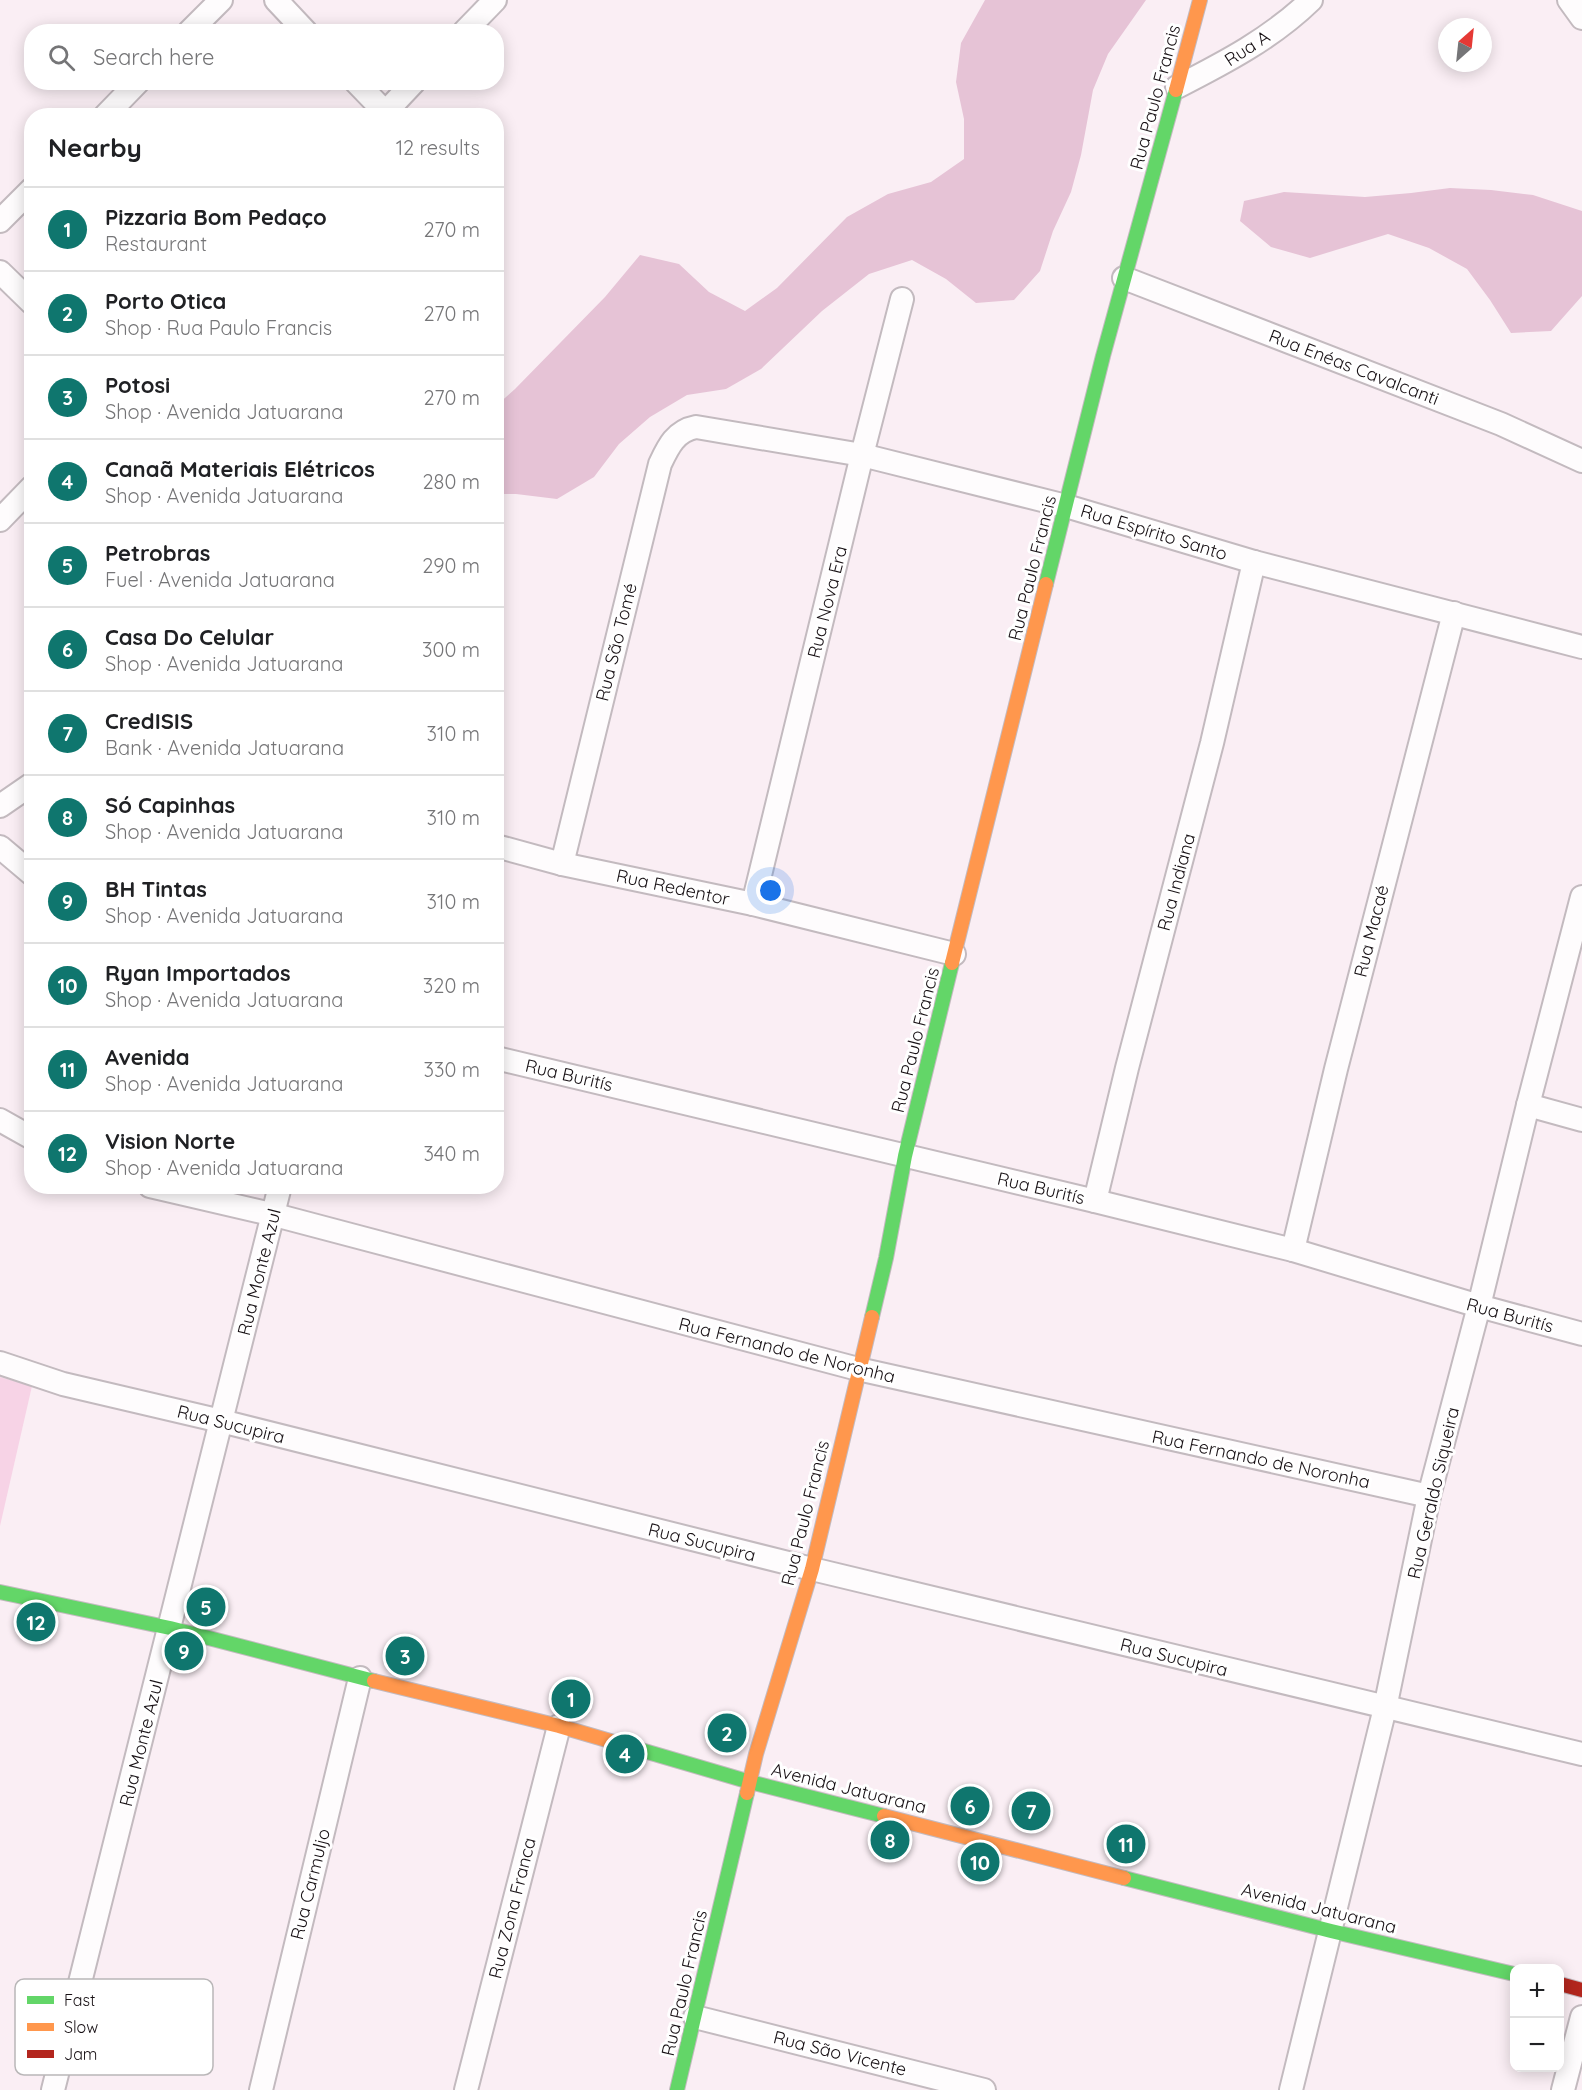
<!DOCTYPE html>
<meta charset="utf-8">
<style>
:root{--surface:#fff;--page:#f2f2f2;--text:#202124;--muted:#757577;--line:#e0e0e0;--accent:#0f766e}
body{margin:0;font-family:Quicksand,sans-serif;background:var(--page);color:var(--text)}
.controls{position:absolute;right:18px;bottom:18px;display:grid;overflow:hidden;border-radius:12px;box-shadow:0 3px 15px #0003}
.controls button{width:54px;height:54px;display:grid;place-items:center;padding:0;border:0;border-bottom:2px solid var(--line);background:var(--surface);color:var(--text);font:30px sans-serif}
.compass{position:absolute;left:1438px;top:18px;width:54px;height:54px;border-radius:50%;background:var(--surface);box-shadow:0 3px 15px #0003;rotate:27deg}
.you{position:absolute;left:771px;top:891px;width:21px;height:21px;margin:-15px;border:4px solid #fff;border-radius:50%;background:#1a73e8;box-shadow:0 0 0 9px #1a73e833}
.badge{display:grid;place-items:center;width:39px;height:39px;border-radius:50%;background:var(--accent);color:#fff;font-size:20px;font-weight:700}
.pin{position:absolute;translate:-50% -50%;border:3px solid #fff;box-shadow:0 2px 6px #0006}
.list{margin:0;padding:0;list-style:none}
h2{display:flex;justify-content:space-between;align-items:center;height:78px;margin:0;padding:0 24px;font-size:26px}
h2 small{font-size:20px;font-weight:400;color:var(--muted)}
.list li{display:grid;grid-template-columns:39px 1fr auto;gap:18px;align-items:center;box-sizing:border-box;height:84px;padding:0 24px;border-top:2px solid var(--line)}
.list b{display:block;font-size:22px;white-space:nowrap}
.list p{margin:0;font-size:20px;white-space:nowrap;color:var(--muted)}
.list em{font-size:20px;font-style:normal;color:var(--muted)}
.icon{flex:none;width:33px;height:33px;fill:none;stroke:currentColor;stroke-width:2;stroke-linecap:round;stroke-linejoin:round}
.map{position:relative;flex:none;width:1582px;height:2090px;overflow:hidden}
.search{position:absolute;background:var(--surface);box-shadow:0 3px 15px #0003;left:24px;top:24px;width:480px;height:66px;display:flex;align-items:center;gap:15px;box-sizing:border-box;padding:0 21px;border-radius:24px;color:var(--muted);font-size:22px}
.panel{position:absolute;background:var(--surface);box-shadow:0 3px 15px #0003;left:24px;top:108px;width:480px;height:1086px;border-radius:24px}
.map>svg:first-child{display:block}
.green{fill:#f7d3e6}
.forest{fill:#e6c3d6}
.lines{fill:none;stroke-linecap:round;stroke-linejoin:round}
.street-casing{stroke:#c3babf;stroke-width:26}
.fast-casing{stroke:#c3babf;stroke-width:16}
.slow-casing{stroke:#c3babf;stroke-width:16}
.jam-casing{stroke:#c3babf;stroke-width:16}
.street{stroke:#fefcfd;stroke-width:22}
.fast{stroke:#63d668;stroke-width:14}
.slow{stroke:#ff974d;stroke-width:14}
.jam{stroke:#b3261e;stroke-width:14}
.labels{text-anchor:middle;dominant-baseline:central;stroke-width:6;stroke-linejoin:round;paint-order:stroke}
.street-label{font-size:18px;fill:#171014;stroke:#fff}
.key{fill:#fff;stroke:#b9b7b8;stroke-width:1.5}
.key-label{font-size:16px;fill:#171014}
</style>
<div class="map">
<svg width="1582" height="2090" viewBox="0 0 1582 2090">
<rect width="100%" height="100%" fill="#faeef4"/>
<polygon class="green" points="0,1377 32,1386 0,1526"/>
<g class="forest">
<polygon points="985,0 1146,0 1108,54 1093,90 1081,155 1071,192 1053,231 1040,271 1014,300 976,303 946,279 912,260 869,274 822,311 761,369 726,389 687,395 650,417 619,444 594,477 557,499 516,494 497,494 497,405 515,389 605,297 640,255 679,264 709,292 745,311 777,288 847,217 888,194 931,182 964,159 964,119 956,82 961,43"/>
<polygon points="1450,188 1491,190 1533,195 1582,211 1582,296 1551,331 1511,333 1490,300 1467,269 1429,248 1388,234 1310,258 1271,247 1240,221 1244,201 1284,192 1365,197 1411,193"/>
</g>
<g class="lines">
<g class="street-casing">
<g id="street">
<polyline points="276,0 306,32"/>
<polyline points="1569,0 1582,18"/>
<polyline points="189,32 221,0"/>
<polyline points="464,32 495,0"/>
<polyline points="356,82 385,112"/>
<path d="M1177,87C1224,63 1272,38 1311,0"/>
<polyline points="105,116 138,82"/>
<polyline points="382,116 414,82"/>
<polyline points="0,221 32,189"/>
<polyline points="0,272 32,303"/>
<polyline points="1124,278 1501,424 1582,461"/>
<polyline points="0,520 32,487"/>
<polyline points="0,806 32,784"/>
<polyline points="496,846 562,864 753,904 954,954"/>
<polyline points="0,847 32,874"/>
<path d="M562,864L660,464C668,447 675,431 696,427L862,455L1066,506L1254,562L1582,647"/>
<polyline points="753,904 862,455 902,299"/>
<polyline points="496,1058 1095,1201 1293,1250 1479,1306 1582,1334"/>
<polyline points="1528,1105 1582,1120"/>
<polyline points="0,1120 32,1138"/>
<polyline points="150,1186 275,1215 858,1369 1429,1496"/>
<polyline points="1095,1201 1127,1068 1212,743 1254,562"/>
<polyline points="1293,1250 1336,1069 1454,613"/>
<polyline points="0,1363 63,1384 221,1421 812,1569 1582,1754"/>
<polyline points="695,2017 984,2090"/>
<polyline points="53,2090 280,1186"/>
<polyline points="261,2090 360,1678"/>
<polyline points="466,2090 559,1726"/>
<polyline points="1291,2090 1385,1708 1429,1496 1479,1306 1528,1105 1582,897"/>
<polyline points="1563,2090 1582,2017"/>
</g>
</g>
<g class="fast-casing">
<g id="fast">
<polyline points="1046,584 1103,356 1176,90"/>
<polyline points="872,1317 886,1258 905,1156 952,963"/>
<polyline points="0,1592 170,1628 374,1681"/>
<polyline points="634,1748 750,1782 884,1816"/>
<polyline points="1124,1878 1331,1931 1514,1974"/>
<polyline points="677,2090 747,1793"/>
</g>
</g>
<g class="slow-casing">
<g id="slow">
<polyline points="1176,90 1200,0"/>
<polyline points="952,963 1046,584"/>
<polyline points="374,1681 559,1726 634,1748"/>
<polyline points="747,1793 756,1754 812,1569 872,1317"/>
<polyline points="884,1816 1124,1878"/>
</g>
</g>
<g class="jam-casing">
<polyline id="jam" points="1560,1984 1582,1990"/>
</g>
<use href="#street" class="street"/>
<use href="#fast" class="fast"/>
<use href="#slow" class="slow"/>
<use href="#jam" class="jam"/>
</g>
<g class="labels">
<g class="street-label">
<text transform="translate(1247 48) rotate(-33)">Rua A</text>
<text transform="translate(1155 97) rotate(-75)">Rua Paulo Francis</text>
<text transform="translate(1354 367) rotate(21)">Rua Enéas Cavalcanti</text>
<text transform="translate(1154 532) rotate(17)">Rua Espírito Santo</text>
<text transform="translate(1032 568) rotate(-76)">Rua Paulo Francis</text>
<text transform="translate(827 602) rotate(-76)">Rua Nova Era</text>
<text transform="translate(616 642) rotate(-76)">Rua São Tomé</text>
<text transform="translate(1176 882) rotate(-75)">Rua Indiana</text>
<text transform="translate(673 887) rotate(12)">Rua Redentor</text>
<text transform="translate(1371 931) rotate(-76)">Rua Macaé</text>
<text transform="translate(915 1040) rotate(-76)">Rua Paulo Francis</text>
<text transform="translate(569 1075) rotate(13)">Rua Buritís</text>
<text transform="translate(1041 1188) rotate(13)">Rua Buritís</text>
<text transform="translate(259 1272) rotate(-76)">Rua Monte Azul</text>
<text transform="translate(1510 1315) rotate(15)">Rua Buritís</text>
<text transform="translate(787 1350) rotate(14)">Rua Fernando de Noronha</text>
<text transform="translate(231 1424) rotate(14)">Rua Sucupira</text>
<text transform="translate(1261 1459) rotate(12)">Rua Fernando de Noronha</text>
<text transform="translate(1433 1493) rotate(-77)">Rua Geraldo Siqueira</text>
<text transform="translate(805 1513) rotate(-76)">Rua Paulo Francis</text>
<text transform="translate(702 1542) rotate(14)">Rua Sucupira</text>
<text transform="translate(1174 1657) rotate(14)">Rua Sucupira</text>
<text transform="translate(141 1743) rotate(-76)">Rua Monte Azul</text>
<text transform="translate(849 1788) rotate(14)">Avenida Jatuarana</text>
<text transform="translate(310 1884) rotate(-76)">Rua Carmuljo</text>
<text transform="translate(512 1908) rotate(-76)">Rua Zona Franca</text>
<text transform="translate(1319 1908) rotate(14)">Avenida Jatuarana</text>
<text transform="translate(684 1983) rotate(-77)">Rua Paulo Francis</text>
<text transform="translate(840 2053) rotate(14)">Rua São Vicente</text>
</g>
</g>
<rect x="15" y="1979" width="198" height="96" rx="9" class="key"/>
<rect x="27" y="1996" width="27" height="8" fill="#63d668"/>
<rect x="27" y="2023" width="27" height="8" fill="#ff974d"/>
<rect x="27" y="2050" width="27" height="8" fill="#b3261e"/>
<g class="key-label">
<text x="64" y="2006">Fast</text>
<text x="64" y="2033">Slow</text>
<text x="64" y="2060">Jam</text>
</g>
</svg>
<div class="controls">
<button>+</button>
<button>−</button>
</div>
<svg class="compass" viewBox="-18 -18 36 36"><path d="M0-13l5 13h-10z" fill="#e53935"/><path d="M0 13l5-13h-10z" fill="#757577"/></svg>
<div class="you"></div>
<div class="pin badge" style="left:571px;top:1699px">1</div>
<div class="pin badge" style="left:727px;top:1733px">2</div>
<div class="pin badge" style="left:405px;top:1656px">3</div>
<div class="pin badge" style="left:625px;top:1754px">4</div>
<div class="pin badge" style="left:206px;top:1607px">5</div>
<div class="pin badge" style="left:970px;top:1806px">6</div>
<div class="pin badge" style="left:1031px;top:1811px">7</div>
<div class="pin badge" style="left:890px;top:1840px">8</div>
<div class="pin badge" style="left:184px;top:1651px">9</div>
<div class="pin badge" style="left:980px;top:1862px">10</div>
<div class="pin badge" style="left:1126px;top:1844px">11</div>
<div class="pin badge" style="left:36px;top:1622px">12</div>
<div class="search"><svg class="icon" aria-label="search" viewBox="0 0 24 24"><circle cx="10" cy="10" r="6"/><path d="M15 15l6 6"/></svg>Search here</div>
<section class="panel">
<h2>Nearby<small>12 results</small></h2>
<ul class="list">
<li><span class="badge">1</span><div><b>Pizzaria Bom Pedaço</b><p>Restaurant</p></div><em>270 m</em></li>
<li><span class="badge">2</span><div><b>Porto Otica</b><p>Shop · Rua Paulo Francis</p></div><em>270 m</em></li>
<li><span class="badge">3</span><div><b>Potosi</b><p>Shop · Avenida Jatuarana</p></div><em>270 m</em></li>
<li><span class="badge">4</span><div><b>Canaã Materiais Elétricos</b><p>Shop · Avenida Jatuarana</p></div><em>280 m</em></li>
<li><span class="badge">5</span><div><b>Petrobras</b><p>Fuel · Avenida Jatuarana</p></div><em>290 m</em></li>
<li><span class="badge">6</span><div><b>Casa Do Celular</b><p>Shop · Avenida Jatuarana</p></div><em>300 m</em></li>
<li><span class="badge">7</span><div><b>CredISIS</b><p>Bank · Avenida Jatuarana</p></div><em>310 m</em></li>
<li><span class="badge">8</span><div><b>Só Capinhas</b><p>Shop · Avenida Jatuarana</p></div><em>310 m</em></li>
<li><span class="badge">9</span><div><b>BH Tintas</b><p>Shop · Avenida Jatuarana</p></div><em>310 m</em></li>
<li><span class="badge">10</span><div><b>Ryan Importados</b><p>Shop · Avenida Jatuarana</p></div><em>320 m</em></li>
<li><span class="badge">11</span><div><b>Avenida</b><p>Shop · Avenida Jatuarana</p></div><em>330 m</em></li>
<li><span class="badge">12</span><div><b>Vision Norte</b><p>Shop · Avenida Jatuarana</p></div><em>340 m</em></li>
</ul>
</section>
</div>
